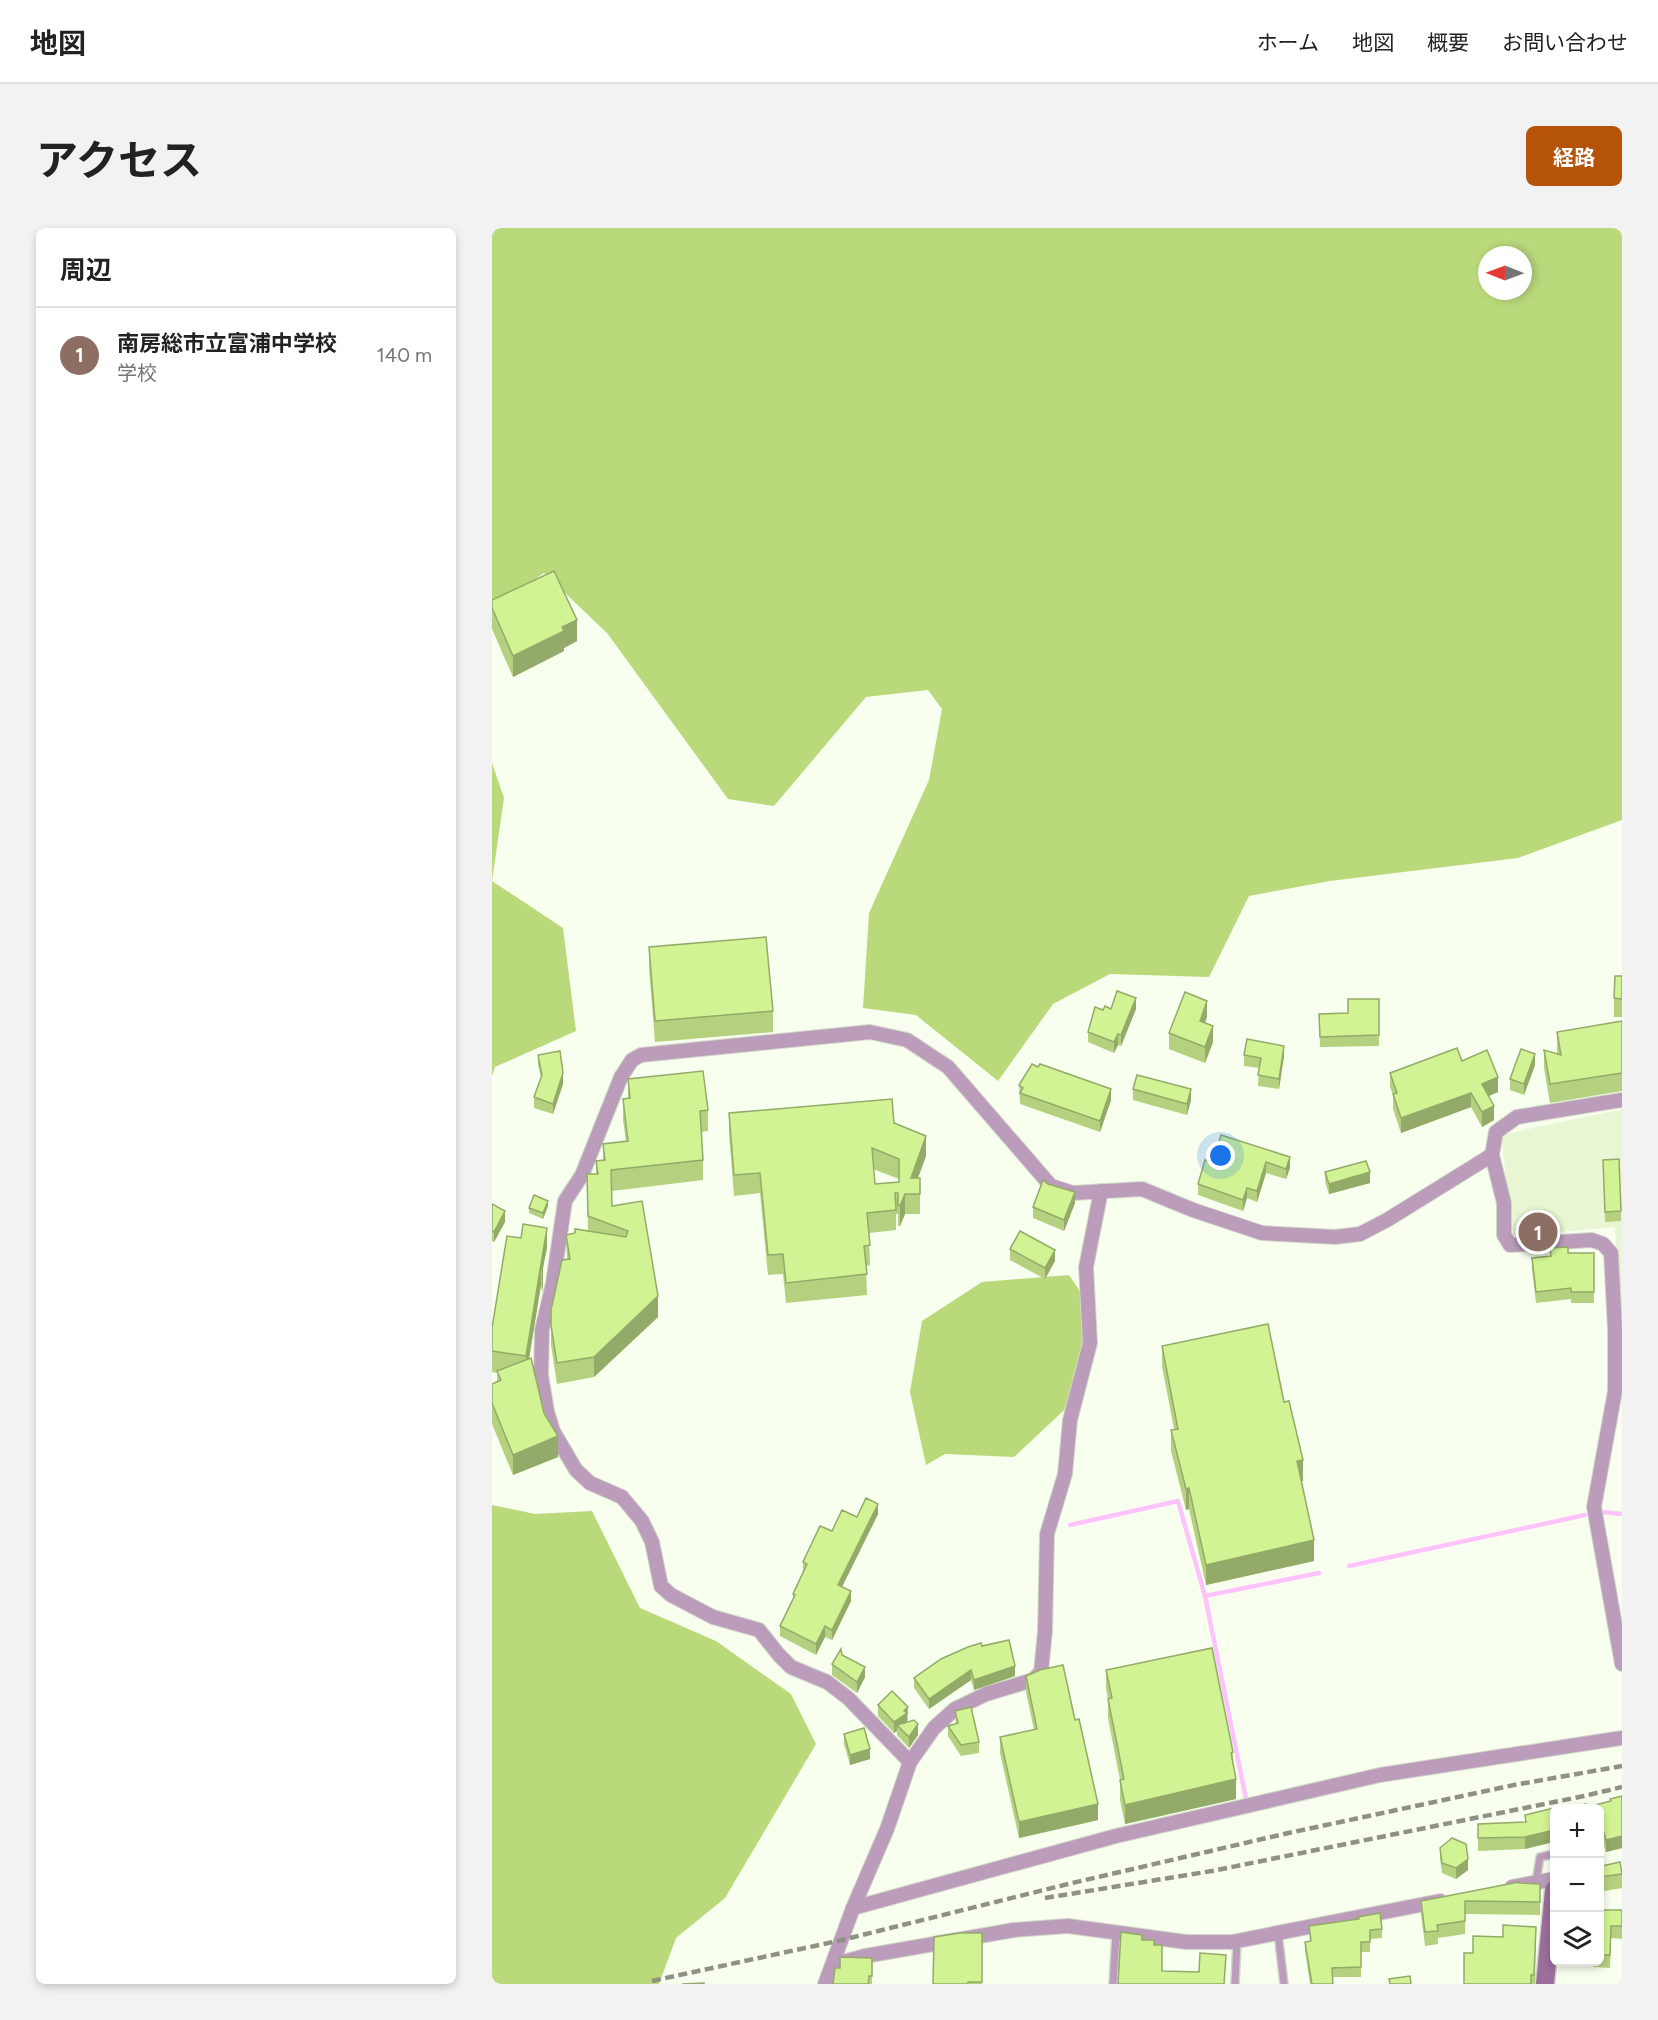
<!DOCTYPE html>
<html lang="ja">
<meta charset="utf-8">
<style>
:root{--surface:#fff;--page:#f2f2f2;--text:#222;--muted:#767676;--line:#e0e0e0;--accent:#b45309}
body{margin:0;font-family:Figtree,"Noto Sans JP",sans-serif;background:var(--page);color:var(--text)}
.controls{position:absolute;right:18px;bottom:18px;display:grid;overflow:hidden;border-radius:9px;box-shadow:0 3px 9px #0003}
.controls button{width:54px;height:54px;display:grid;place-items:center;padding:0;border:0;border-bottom:2px solid var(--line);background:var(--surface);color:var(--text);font:30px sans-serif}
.compass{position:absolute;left:986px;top:18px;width:54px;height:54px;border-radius:50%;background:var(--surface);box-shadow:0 3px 9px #0003;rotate:271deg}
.you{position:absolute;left:729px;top:928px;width:21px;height:21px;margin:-15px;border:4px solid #fff;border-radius:50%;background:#1a73e8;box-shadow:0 0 0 9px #1a73e833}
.badge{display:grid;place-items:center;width:39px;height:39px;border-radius:50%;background:var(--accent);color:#fff;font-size:20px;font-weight:700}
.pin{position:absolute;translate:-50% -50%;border:3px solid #fff;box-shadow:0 2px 6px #0006}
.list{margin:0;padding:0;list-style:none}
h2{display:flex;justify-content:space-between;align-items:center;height:78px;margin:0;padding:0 24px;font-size:26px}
h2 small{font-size:20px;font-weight:400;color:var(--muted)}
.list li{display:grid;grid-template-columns:39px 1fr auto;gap:18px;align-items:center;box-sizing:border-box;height:96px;padding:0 24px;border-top:2px solid var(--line)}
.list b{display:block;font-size:22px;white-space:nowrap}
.list p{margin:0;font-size:20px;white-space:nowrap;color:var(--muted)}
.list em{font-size:20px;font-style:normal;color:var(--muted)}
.icon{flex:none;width:33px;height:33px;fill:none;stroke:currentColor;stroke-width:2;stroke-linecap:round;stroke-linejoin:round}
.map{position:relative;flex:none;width:1130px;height:1756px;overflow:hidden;border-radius:9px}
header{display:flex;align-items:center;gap:36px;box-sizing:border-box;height:84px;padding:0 30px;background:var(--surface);border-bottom:2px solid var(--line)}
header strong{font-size:28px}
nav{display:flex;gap:33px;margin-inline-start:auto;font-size:21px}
.intro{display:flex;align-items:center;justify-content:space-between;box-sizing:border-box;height:144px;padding:0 36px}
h1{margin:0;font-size:42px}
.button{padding:15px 27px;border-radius:9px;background:var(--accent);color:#fff;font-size:21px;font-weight:700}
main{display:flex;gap:36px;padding:0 36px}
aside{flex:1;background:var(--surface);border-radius:9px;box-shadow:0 3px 9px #0003}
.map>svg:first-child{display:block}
.built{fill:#e8f6d3}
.forest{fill:#bad97b;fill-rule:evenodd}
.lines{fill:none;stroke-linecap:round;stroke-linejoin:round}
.stream{stroke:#fec3fd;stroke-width:4.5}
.lane-casing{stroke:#d3d9ca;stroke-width:10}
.street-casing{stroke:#d3d9ca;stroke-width:16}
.secondary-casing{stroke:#d3d9ca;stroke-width:21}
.lane{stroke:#bc9cbb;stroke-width:7}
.street{stroke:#bc9cbb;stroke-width:14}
.secondary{stroke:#9b6e9b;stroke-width:18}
.rail{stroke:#8d9285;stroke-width:4.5;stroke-dasharray:9 4.5;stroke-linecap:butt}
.wall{fill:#b5d17f;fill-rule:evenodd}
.shaded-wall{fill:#93aa68}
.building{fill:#d2f394;stroke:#93aa68;stroke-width:1.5;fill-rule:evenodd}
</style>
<header>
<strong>地図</strong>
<nav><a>ホーム</a><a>地図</a><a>概要</a><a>お問い合わせ</a></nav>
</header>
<div class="intro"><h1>アクセス</h1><a class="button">経路</a></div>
<main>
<aside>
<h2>周辺<small></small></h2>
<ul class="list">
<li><span class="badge" style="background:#8d6e63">1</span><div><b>南房総市立富浦中学校</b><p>学校</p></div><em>140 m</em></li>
</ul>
</aside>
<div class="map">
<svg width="1130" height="1756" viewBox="0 0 1130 1756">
<rect width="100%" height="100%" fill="#f8ffee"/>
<polygon class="built" points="1130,881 1130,1127 1123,999 1021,1008 1009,907"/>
<g class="forest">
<path d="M0,0H1130V592L1026,630L838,653L757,668L717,749L618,746L561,776L506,853L424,787L371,780L377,685L437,552L450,481L436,462L374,469L282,578L236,571L115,405L52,345L0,381ZM995,27H1031V63H995Z"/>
<polygon points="0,535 12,570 0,653 71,700 84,803 3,839 0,848"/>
<polygon points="577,1047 602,1084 586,1169 522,1229 453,1226 434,1237 418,1164 430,1093 490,1054"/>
<polygon points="0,1277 43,1286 100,1283 148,1380 224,1413 299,1466 324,1516 233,1670 184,1710 167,1756 0,1756"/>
</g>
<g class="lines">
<g class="stream">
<polyline points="1111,1284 1130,1286"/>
<polyline points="578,1297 686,1273 713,1368 754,1571"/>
<polyline points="857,1338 1093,1287"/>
<polyline points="713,1368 827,1345"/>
</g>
<g class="lane-casing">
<g id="lane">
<polyline points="1044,1654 1048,1629 1062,1626"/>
<polyline points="786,1705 792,1756"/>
<polyline points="621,1756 624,1705"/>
<polyline points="743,1756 745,1713"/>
</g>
</g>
<g class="street-casing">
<g id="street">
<polyline points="1130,872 1025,889 1004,904 1000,927 1012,975 1012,1007 1018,1017 1100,1012 1111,1016 1119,1025 1123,1102 1123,1163 1102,1279 1130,1436"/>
<polyline points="418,1534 356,1470 335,1454 299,1439 287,1427 267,1402 221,1389 179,1367 169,1358 160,1314 150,1293 130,1269 98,1255 84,1242 61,1203 55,1183 49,1147 50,1102 61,1055 73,973 90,947 129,849 140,832 149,827 378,804 415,812 456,839 559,958 581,965 650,961 701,982 770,1005 843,1009 868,1006 895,992 1000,927"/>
<polyline points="1020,1659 1062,1651"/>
<polyline points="361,1680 624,1608 888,1547 1130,1510"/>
<polyline points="351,1734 373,1728 522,1702 576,1698 694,1714 740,1714 948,1673"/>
<polyline points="333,1756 361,1680 395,1601 418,1534 442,1500 463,1481 494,1466 541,1452 549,1444 553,1403 555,1306 573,1246 578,1192 598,1115 594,1039 609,963"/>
</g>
</g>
<g class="secondary-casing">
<polyline id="secondary" points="1053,1756 1062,1662"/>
</g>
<use href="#lane" class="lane"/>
<use href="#street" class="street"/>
<use href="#secondary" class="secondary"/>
<g class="rail">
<polyline points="553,1670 720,1643 1092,1568 1130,1559"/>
<polyline points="160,1753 350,1712 576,1656 792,1606 1022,1557 1130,1538"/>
</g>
</g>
<g class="wall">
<polygon points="0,372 85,413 72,420 72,423 21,449 0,401"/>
<polygon points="157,719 281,783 281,804 163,814 157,740"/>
<polygon points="1130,748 1130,789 1122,789 1122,770"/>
<polygon points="887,771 887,818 828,819 827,786 856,785"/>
<polygon points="619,781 644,781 629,818 626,817 622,825 596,814 596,804"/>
<polygon points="715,789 713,795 721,814 713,835 677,821 677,805"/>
<polygon points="1130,793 1130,863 1058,875 1052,840 1052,822 1065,826 1065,804"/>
<polygon points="46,827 71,856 61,886 42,880 42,869 49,850 46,837"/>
<polygon points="752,827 792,828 787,861 766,858 767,840 752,838"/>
<polygon points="970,833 1006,864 996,868 1002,892 990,899 979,879 909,905 901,881 901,867 898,859 898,845"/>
<polygon points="1043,837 1032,867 1018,862 1018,851"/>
<polygon points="546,839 619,872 608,904 528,876 527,857"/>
<polygon points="136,851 216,882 216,903 209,904 211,932 211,952 120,963 120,978 150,973 166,1089 102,1149 65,1156 59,1117 59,1082 75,1031 74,1007 96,1003 95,946 104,946 104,933 111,932 111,916 134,914 131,892 131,871 136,870"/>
<polygon points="641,861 699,872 695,887 641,872"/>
<path d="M237,885L402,895L434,928L426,950H428V986H413L408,998H406V986H404V1002L377,1005L378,1037L374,1038L375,1067L294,1075L291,1046L276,1047L268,965L242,968L237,905ZM381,941L407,951V954L383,956Z"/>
<polygon points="721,920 798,940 794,951 774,945 765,974 755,970 751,983 706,967 706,956 717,933"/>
<polygon points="1111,932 1129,983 1129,993 1113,994"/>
<polygon points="833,944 878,955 837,966 833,954"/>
<polygon points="583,975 572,1003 541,990 541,979"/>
<polygon points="0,976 13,994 2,1014 0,1013"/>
<polygon points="56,978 51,991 37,985 37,980"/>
<polygon points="55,1020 51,1039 51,1056 50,1064 49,1057 37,1131 66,1229 21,1247 0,1196 0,1156 5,1153 5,1145 0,1144 0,1100"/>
<polygon points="1058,1020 1076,1025 1102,1025 1102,1075 1079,1075 1079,1071 1044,1075 1040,1041 1040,1030 1058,1028"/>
<polygon points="518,1021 563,1033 553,1051 518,1032"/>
<polygon points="670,1118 792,1174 811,1253 809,1253 822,1333 714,1357 697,1281 694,1282 679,1223 679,1202 682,1201 670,1138"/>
<polygon points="386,1286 350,1359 359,1373 340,1412 333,1409 324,1427 288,1408 288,1398 301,1372 301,1366 311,1344 311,1334 340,1303 365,1289"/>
<polygon points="490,1418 523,1448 482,1462 479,1452 437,1481 422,1460 422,1450"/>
<polygon points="350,1427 373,1449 365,1465 340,1447 340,1436"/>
<polygon points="614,1442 741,1524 741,1535 744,1571 633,1596 628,1572 628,1552 616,1490 616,1471 614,1461"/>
<polygon points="534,1448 606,1592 527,1610 508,1525 508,1509 542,1502 534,1464"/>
<polygon points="386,1477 416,1490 415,1494 426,1507 417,1520 405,1507 405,1503 402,1505 386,1488"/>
<polygon points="463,1483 487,1514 487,1525 469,1528 456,1508 456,1498 464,1496"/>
<polygon points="352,1506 378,1531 358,1537 352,1516"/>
<polygon points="1130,1568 1130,1620 1114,1624 1108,1603 1107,1603 1107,1581 1095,1579 1118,1573"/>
<polygon points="1062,1580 1033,1621 986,1623 986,1596 1033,1594 1033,1587"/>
<polygon points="948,1620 976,1642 964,1651 950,1645 948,1630"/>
<polygon points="1107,1638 1130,1645 1130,1660 1107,1664"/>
<polygon points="1027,1655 1048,1674 1048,1687 973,1686 973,1706 946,1710 946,1716 933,1718 929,1686 929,1673"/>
<polygon points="1107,1682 1130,1682 1130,1711 1119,1710 1118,1740 1101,1739 1101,1737 1066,1735 1066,1734 1107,1734"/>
<polygon points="817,1698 890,1701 890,1710 878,1711 878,1724 869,1724 869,1749 841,1749 841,1756 818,1756 813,1723 813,1714 818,1713"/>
<polygon points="1044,1699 1043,1756 972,1756 981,1725 1011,1709"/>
<polygon points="490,1705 490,1756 441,1756"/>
<polygon points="380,1730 380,1756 341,1756 348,1740"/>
</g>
<g class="shaded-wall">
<polygon points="85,392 85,413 72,420 72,423 21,449 21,428 70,399"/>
<polygon points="644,770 644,781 629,818 629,807"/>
<polygon points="715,773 715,789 708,809 708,793"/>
<polygon points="721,798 721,814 713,835 713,819"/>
<polygon points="626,806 626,817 622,825 622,814"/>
<polygon points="792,818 792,828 787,861 787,851"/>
<polygon points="1043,826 1043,837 1032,867 1032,856"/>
<polygon points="71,845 71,856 61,886 61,876"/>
<polygon points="1006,849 1006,864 990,871 990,856"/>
<polygon points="619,861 619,872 608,904 608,893"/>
<polygon points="699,861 699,872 695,887 695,876"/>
<polygon points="979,865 979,879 909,905 909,890"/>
<polygon points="1002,878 1002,892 990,899 990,884"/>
<polygon points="434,908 434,928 420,966 419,950"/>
<polygon points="798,929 798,940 794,951 794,941"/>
<polygon points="774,934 774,945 765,974 765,963"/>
<polygon points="878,944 878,955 837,966 837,956"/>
<polygon points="755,960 755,970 751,983 751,972"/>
<polygon points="583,964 583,975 572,1003 572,992"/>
<polygon points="413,966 413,986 408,998 408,978"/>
<polygon points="56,973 56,978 51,991 51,985"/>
<polygon points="13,983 13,994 2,1014 2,1004"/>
<polygon points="55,1000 55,1020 51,1039 51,1056 50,1064 50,1043 49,1036"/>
<polygon points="563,1022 563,1033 553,1051 553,1040"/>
<polygon points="49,1036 49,1057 34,1149 34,1128"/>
<polygon points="166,1068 166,1089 102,1149 102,1129"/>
<polygon points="66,1208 66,1229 21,1247 21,1227"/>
<polygon points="811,1232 811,1253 805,1254 805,1233"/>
<polygon points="697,1260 697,1281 694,1282 694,1261"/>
<polygon points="386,1276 386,1286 346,1367 346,1357"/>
<polygon points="822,1312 822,1333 714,1357 714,1337"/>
<polygon points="359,1363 359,1373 340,1412 340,1402"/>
<polygon points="333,1398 333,1409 324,1427 324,1416"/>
<polygon points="523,1438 523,1448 482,1462 482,1452"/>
<polygon points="373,1439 373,1449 365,1465 365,1454"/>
<polygon points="479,1442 479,1452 437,1481 437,1471"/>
<polygon points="416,1479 415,1496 405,1497 405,1503 402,1505 402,1494"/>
<polygon points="426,1496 426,1507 417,1520 417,1509"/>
<polygon points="378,1521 378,1531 358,1537 358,1527"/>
<polygon points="744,1551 744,1571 633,1596 633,1577"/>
<polygon points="606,1576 606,1592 527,1610 527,1594"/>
<polygon points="1062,1602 1062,1614 1033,1621 1033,1609"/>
<polygon points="1130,1608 1130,1620 1114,1624 1114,1612"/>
<polygon points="976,1631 976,1642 964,1651 964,1640"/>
</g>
<g class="building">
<polygon points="62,343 85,392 70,399 72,403 21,428 0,380 0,372"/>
<polygon points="274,709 281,783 163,793 157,719"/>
<polygon points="1123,748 1130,748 1130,771 1122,770"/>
<polygon points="625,763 644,770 629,807 626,806 622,814 596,804 603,779 611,782 613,778 619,781"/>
<polygon points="693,764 715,773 708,793 721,798 713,819 677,805"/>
<polygon points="856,771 887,771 887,807 828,809 827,786 856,785"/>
<polygon points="1130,793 1130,845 1058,856 1052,822 1069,827 1065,804"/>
<polygon points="755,811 792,818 787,851 766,847 769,830 752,827"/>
<polygon points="965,820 970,833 995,822 1006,849 990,856 1002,878 990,884 979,865 909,890 901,866 905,865 898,845"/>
<polygon points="1029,821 1043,826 1032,856 1018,851"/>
<polygon points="68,823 71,845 61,876 42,869 50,847 46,827"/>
<polygon points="540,836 546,839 548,836 619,861 608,893 528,865 531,860 527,857"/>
<polygon points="211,843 216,882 208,883 211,932 119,942 120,978 150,973 166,1068 102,1129 65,1135 59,1097 59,1082 70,1032 78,1031 74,1007 83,1005 83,1001 134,1009 136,1003 96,988 95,946 106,946 104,933 113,932 111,916 136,913 131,871 138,870 136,851"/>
<polygon points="645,847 699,861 695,876 641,861"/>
<path d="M400,871L402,895L434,908L419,950H428V966H413L408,978L406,977V965H403L404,982L375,985L378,1017L372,1018L375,1046L294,1055L291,1026L276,1027L268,945L242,947L237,885ZM380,920L407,931V954L383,956Z"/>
<polygon points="729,907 798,929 794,941 774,934 765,963 755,960 751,972 706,956 713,932 717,933 721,920 725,921"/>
<polygon points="1127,931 1129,983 1113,984 1111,932"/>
<polygon points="874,933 878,944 837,956 833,944"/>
<polygon points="551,952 556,956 583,964 572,992 541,979"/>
<polygon points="42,967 56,973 51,985 37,980"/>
<polygon points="0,976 13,983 2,1004 0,1003"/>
<polygon points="31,996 55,1000 49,1036 51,1035 50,1043 49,1036 34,1128 0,1123 0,1100 15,1008 29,1010"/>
<polygon points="528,1003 563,1022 553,1040 518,1021"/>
<polygon points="1076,1019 1076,1025 1102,1025 1102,1064 1079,1064 1079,1060 1044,1064 1040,1030 1059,1028 1058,1020"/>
<polygon points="776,1096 792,1174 797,1173 811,1232 805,1233 822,1312 714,1337 697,1260 694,1261 679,1202 686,1201 670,1118"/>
<polygon points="39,1130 52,1185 66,1208 21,1227 0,1175 0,1156 9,1152 5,1143"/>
<polygon points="374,1270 386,1276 346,1357 359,1363 340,1402 333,1398 324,1416 288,1398 303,1367 301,1366 315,1336 311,1334 328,1298 340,1303 350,1282 365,1289"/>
<polygon points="517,1412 523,1438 482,1452 479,1442 437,1471 422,1450 449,1431 476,1419 489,1415 490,1418"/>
<polygon points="720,1420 741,1524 739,1525 744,1551 633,1577 628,1552 632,1551 616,1471 620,1470 614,1442"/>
<polygon points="349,1421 350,1427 373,1439 365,1454 340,1436"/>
<polygon points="571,1437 583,1492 587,1491 606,1576 527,1594 508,1509 545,1501 534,1448 548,1442"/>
<polygon points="400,1463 416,1479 412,1483 415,1485 402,1494 386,1477"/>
<polygon points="479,1479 487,1514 469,1517 456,1498 466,1495 463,1483"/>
<polygon points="422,1492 426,1496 417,1509 405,1497"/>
<polygon points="372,1500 378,1521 358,1527 352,1506"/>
<polygon points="1130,1568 1130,1608 1114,1612 1108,1591 1107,1591 1107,1581 1075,1581 1094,1576 1095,1579 1119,1573 1118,1571"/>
<polygon points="1062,1580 1062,1602 1033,1609 986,1610 986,1596 1034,1594 1033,1587"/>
<polygon points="960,1610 974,1616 976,1631 964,1640 950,1635 948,1620"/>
<polygon points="1128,1634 1130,1646 1107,1649 1107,1638 1110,1638"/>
<polygon points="1027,1654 1027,1655 1048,1656 1048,1674 973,1673 973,1693 945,1697 946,1703 933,1704 929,1673"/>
<polygon points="1107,1682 1130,1682 1130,1698 1119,1698 1118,1727 1107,1727"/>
<polygon points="888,1685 890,1701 878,1702 878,1714 869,1714 869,1739 840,1740 841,1756 820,1756 813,1714 819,1713 817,1698 867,1691 866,1689"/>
<polygon points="1011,1697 1044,1699 1042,1747 1039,1747 1039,1756 972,1756 972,1725 981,1725 981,1708 1011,1709"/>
<polygon points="629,1704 650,1707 650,1712 662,1712 662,1717 670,1717 670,1743 707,1744 708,1725 734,1727 732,1756 626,1756"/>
<polygon points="468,1705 490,1705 490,1754 476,1754 476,1756 441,1756 442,1709"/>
<polygon points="348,1729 380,1730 380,1748 377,1748 376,1756 341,1756 343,1740 348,1740"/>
<polygon points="918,1748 919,1756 898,1756 897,1751"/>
<polygon points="212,1755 212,1756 190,1756"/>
</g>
</svg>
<div class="controls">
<button>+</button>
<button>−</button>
<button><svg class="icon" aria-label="layers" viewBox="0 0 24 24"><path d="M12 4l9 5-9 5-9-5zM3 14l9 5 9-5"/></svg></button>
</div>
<svg class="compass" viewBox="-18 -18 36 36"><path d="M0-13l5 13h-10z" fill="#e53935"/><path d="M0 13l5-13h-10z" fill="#767676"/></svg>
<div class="you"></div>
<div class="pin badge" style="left:1046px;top:1004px;background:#8d6e63">1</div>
</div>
</main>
